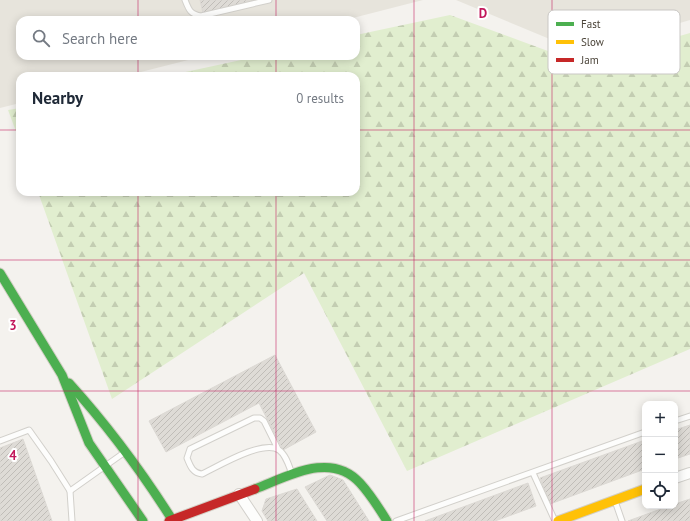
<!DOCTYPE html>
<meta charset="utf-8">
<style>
:root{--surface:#fff;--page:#f6f6f7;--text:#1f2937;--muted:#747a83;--line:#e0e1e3}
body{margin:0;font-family:"PT Sans",sans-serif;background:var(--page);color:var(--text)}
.controls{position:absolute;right:12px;bottom:12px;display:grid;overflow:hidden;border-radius:8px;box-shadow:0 2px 10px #0003}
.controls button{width:36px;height:36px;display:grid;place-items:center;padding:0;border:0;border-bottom:1px solid var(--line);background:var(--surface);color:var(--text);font:20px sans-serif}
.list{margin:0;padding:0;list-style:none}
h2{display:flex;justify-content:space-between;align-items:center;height:52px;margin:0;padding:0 16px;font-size:17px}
h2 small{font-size:13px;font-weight:400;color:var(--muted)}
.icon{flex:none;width:22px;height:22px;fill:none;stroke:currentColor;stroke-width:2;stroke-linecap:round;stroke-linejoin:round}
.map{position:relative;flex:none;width:690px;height:521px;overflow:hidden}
.search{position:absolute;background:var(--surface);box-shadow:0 2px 10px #0003;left:16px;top:16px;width:344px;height:44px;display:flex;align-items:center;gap:10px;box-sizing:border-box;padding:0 14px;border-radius:12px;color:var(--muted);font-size:15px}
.panel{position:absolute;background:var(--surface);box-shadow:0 2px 10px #0003;left:16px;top:72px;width:344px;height:124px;border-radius:12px}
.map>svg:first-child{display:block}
.residential{fill:#e7e4dc}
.forest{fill:url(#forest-firs)}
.building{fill:url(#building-hatch);stroke:#dcd9d4}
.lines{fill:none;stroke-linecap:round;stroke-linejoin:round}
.lane-casing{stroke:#d2d0cb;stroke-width:7}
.street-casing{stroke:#d2d0cb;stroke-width:12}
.fast-casing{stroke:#d3cfc5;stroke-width:11}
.slow-casing{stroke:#d3cfc5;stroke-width:11}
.jam-casing{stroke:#d3cfc5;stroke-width:11}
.lane{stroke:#fdfdfc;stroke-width:5}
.street{stroke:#fdfdfc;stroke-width:10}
.fast{stroke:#4caf50;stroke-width:9}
.slow{stroke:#ffc107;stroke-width:9}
.jam{stroke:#c62828;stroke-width:9}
.grid{fill:none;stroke:#c2185b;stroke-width:1;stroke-opacity:0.55}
.key{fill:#fff;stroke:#c9c7c4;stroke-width:1}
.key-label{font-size:11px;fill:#4b4439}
.grid-label{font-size:13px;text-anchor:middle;font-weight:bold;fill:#c2185b;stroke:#fff;stroke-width:4;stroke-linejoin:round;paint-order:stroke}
</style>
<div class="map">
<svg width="690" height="521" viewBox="0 0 690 521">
<defs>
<pattern id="forest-firs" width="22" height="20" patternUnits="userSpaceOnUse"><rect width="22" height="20" fill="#e1eecf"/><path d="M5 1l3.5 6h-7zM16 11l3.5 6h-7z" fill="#c3cdb2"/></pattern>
<pattern id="building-hatch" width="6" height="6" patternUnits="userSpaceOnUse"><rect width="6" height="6" fill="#dedbd6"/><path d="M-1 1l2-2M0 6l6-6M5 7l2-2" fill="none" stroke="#c0bdb8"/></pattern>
</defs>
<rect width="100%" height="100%" fill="#f4f2ee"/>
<g class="residential">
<polygon points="0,0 423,0 345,20 20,20 20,56 204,56 125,76 20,76 20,103 0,108"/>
<polygon points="456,0 690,0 690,20 581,52"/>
</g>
<g class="forest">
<polygon points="450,15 583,64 690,33 690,349 407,471 304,273 112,399 38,192 356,192 356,76 167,76 260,56 356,56 356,35"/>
<polygon points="20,108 20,142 8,110"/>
</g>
<g class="building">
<polygon points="200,0 255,0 203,13"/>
<polygon points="275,355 316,432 283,450 259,403 166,452 149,421"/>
<polygon points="690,425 690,454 675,459 675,430"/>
<polygon points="23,439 52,521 0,521 0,448"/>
<polygon points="645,440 645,469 550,504 540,478"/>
<polygon points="330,475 343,480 369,521 327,521 305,487"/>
<polygon points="528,483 536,506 495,521 425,521"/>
<polygon points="297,489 317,521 268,521 262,511 266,499"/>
<polygon points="690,499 690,521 628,521 669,506 675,506 675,504"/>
</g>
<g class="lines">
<g class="lane-casing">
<g id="lane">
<path d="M185,0C189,10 190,14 201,16L269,0"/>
<polyline points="675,421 690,416"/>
<polyline points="0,441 29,430 51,461 70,491 72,521"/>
<path d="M278,449L264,421L260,418H254L190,449L187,458C190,465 192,473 202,474C217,467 263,439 279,450C286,455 289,466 292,474"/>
<polyline points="533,473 555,521"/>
<polyline points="70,491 125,452"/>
<polyline points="615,501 622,521"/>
<polyline points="396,521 645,432"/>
</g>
</g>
<g class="street-casing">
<g id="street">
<polyline points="675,478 690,473"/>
<polyline points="239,494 257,521"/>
</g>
</g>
<g class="fast-casing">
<g id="fast">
<polyline points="0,273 62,375 89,443 143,521"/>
<path d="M69,383C108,426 142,472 173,521"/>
<path d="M255,489C289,476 331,451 360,483C371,495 379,508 387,521"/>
</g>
</g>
<g class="slow-casing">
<polyline id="slow" points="558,521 645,489"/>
</g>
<g class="jam-casing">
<polyline id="jam" points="169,521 255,489"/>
</g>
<use href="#lane" class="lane"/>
<use href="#street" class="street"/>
<use href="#fast" class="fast"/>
<use href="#slow" class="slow"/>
<use href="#jam" class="jam"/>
</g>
<path class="grid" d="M138,0V20M276,0V20M414,0V521M552,0V521M138,56V76M276,56V76M0,130H20M356,130H690M138,192V521M276,192V521M0,260H690M0,391H690"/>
<rect x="548" y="10" width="132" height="64" rx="6" class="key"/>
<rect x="556" y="22" width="18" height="4" fill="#4caf50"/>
<rect x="556" y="40" width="18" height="4" fill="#ffc107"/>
<rect x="556" y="58" width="18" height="4" fill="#c62828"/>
<g class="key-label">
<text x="581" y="28">Fast</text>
<text x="581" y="46">Slow</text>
<text x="581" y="64">Jam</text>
</g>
<g class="grid-label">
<text x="483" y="18">D</text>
<text x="13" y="330">3</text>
<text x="13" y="460">4</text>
</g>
</svg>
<div class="controls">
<button>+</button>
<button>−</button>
<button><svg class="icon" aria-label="locate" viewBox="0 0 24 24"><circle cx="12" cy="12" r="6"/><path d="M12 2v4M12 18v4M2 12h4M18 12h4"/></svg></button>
</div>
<div class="search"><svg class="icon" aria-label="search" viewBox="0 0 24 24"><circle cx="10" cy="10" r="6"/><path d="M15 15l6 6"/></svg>Search here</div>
<section class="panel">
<h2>Nearby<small>0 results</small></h2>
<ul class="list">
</ul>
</section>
</div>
